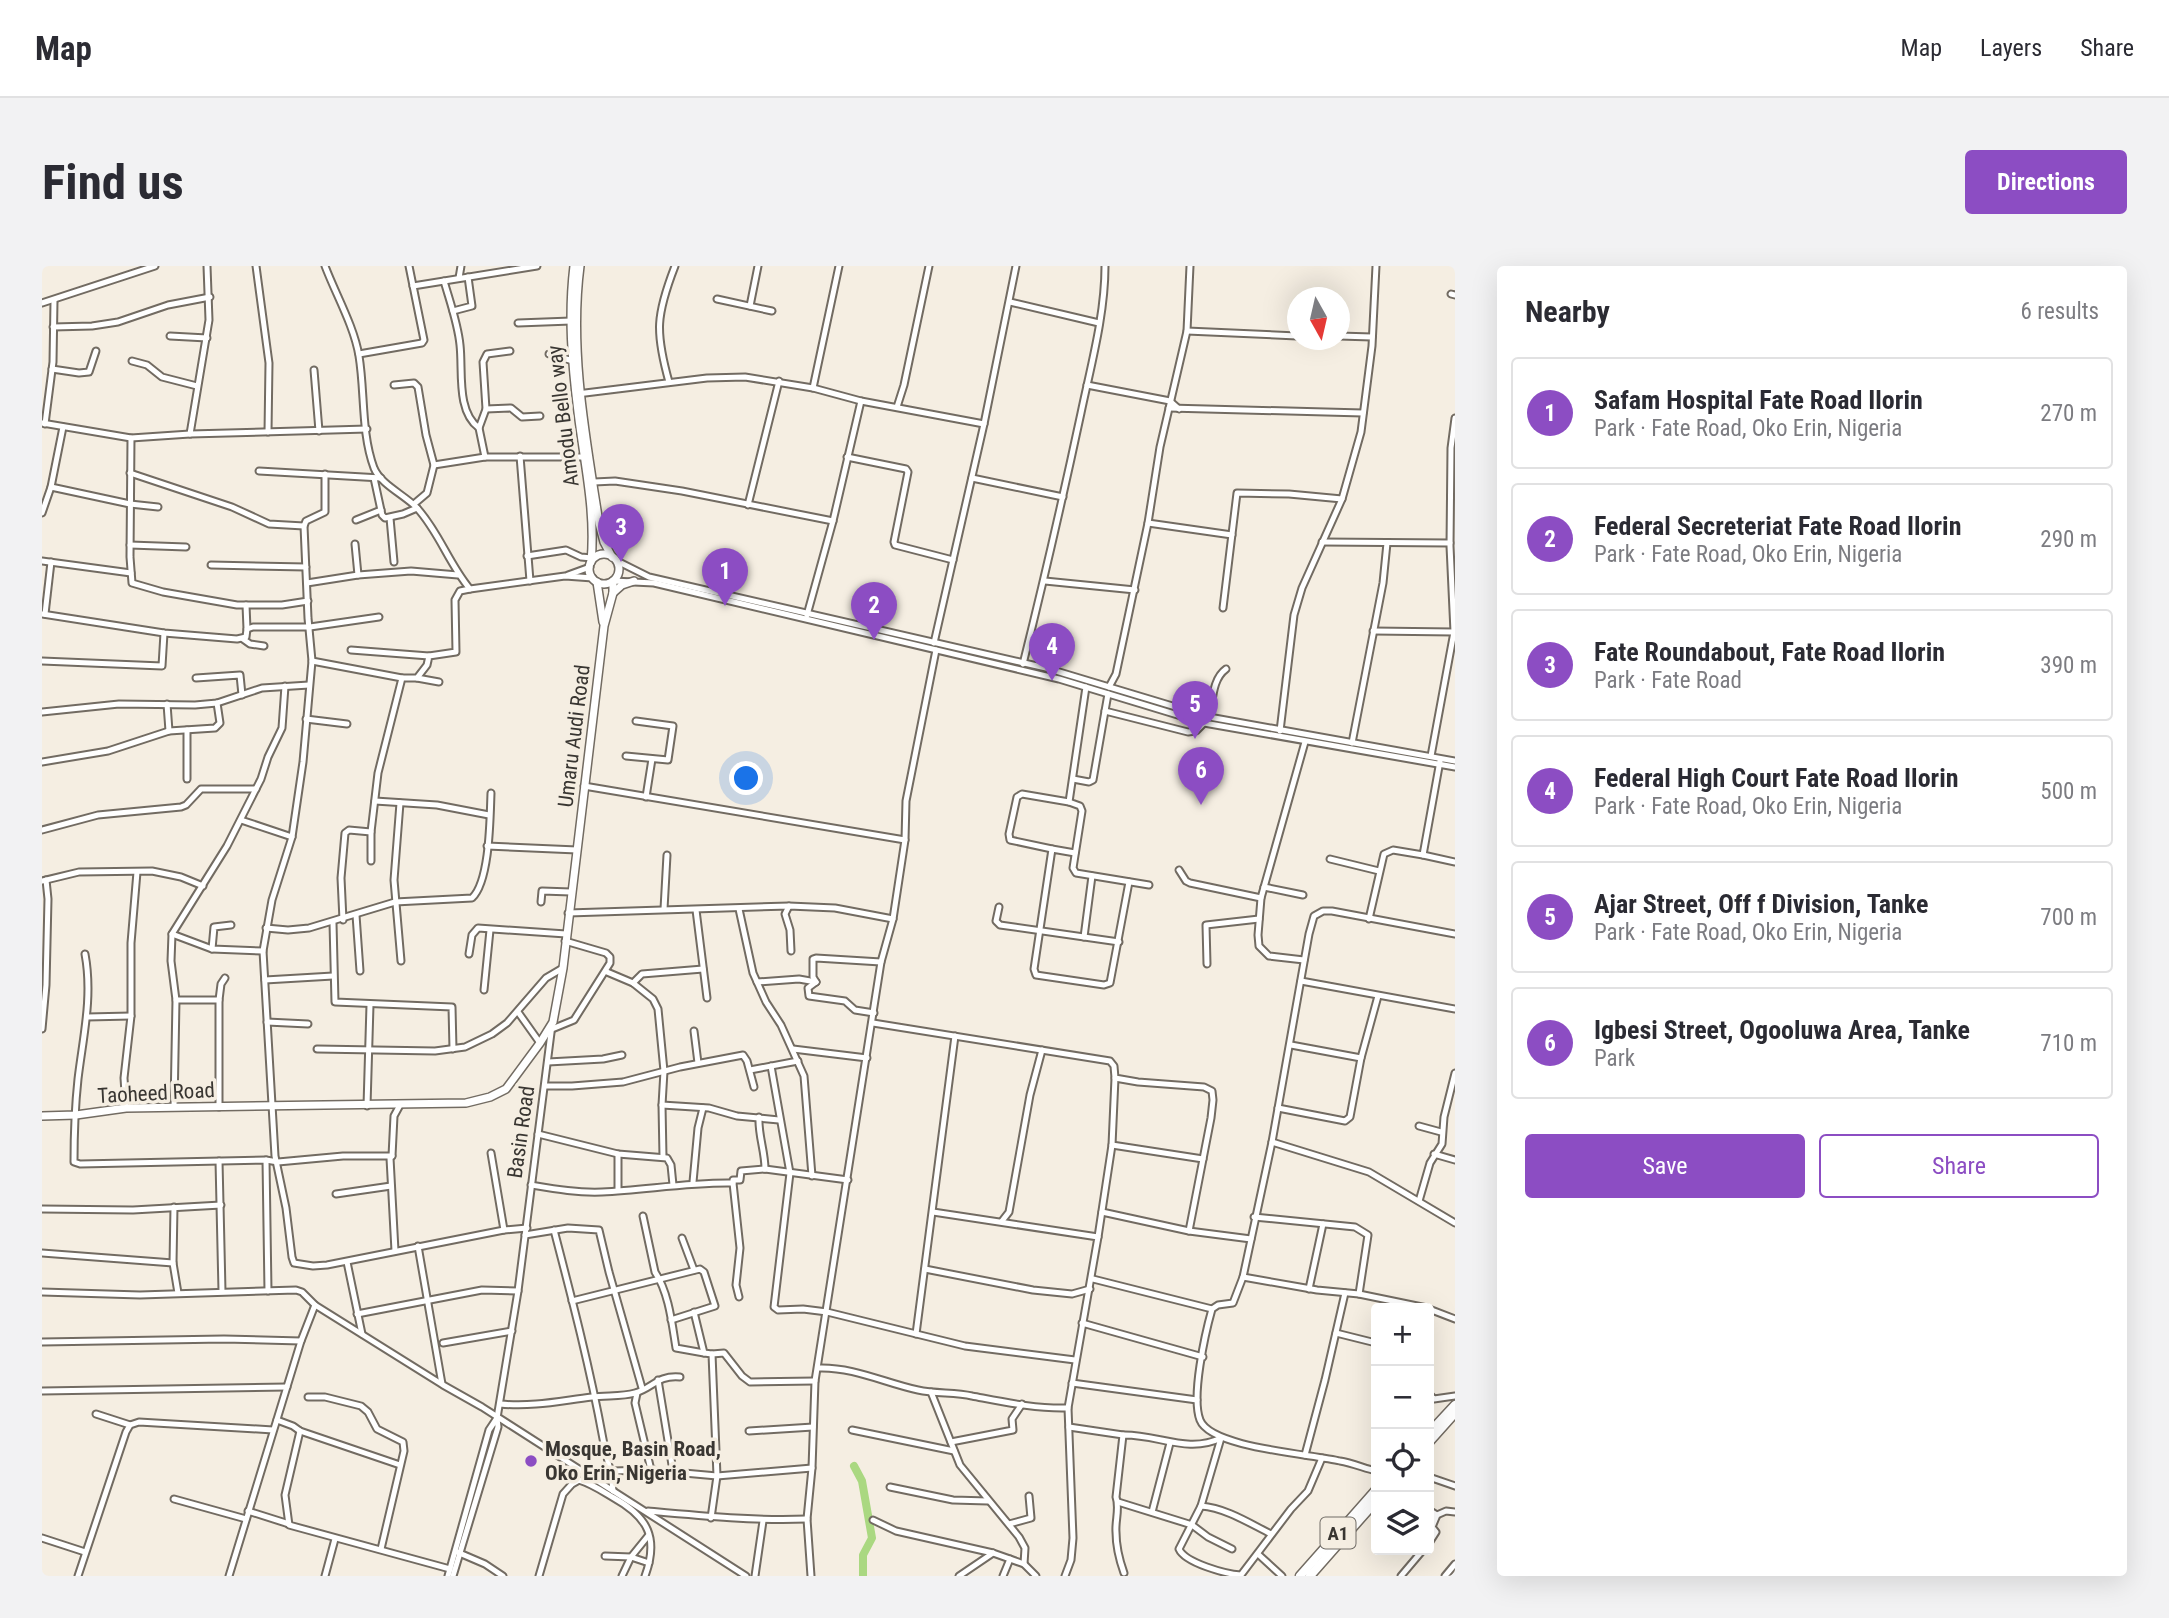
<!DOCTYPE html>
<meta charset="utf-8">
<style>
:root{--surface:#fff;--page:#f2f2f3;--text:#2b2b33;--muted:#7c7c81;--line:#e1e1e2;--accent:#8c4dc3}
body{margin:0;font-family:"Roboto Condensed",sans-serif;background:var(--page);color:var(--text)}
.controls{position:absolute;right:21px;bottom:21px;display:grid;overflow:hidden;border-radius:7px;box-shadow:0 7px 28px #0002}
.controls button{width:63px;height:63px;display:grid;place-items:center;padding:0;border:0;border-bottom:2px solid var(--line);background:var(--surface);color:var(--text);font:35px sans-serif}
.compass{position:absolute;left:1245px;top:21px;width:63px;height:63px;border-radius:50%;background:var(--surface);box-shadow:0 7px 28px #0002;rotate:172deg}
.you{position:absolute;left:705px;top:513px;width:24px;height:24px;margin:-18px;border:5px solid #fff;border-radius:50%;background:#1a73e8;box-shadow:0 0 0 10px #1a73e833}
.badge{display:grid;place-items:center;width:46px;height:46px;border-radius:50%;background:var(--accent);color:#fff;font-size:23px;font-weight:700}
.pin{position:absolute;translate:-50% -58px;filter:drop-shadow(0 2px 4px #0008)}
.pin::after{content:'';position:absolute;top:37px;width:24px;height:21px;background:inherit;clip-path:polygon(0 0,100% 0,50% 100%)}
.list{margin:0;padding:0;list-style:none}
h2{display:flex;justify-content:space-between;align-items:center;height:91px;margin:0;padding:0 28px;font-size:30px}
h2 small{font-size:23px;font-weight:400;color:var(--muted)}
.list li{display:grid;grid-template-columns:46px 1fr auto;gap:21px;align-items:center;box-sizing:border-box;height:112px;margin:0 14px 14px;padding:0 14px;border:2px solid var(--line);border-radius:7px}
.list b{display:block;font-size:26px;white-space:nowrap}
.list p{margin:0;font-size:23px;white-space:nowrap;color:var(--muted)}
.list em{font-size:23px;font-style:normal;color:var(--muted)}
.actions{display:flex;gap:14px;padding:21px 28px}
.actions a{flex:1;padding:16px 0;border:2px solid var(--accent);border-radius:7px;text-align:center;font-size:24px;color:var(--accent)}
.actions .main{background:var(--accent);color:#fff}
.icon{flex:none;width:38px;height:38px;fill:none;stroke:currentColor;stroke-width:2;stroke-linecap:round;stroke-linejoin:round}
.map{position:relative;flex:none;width:1413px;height:1310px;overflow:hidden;border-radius:7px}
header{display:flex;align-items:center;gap:42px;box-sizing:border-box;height:98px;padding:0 35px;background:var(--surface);border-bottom:2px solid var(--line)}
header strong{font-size:33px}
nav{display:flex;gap:38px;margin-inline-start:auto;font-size:24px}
.intro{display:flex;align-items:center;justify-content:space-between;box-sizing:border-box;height:168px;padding:0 42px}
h1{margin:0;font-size:49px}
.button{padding:18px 32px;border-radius:7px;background:var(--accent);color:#fff;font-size:24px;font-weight:700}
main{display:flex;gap:42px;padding:0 42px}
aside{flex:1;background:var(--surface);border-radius:7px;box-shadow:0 7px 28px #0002}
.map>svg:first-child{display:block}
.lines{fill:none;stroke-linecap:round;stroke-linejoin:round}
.river{stroke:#aad881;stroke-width:8}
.minor-casing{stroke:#726b62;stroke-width:9}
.major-casing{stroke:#726b62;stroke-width:10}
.highway-casing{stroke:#726b62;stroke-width:11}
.minor{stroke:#fff;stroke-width:5}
.major{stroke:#fff;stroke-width:7}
.highway{stroke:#fff;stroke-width:8}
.poi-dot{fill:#8c4dc3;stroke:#f5eee2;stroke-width:2.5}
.labels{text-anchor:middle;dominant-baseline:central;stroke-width:7;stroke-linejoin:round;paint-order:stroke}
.shield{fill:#f5eee2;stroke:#716d67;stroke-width:2}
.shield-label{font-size:19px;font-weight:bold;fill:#393632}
.street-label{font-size:21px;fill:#393632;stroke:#f5eee2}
.poi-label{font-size:21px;font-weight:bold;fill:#393632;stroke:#f5eee2;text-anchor:start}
</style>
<header>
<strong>Map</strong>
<nav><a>Map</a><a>Layers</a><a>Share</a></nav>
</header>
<div class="intro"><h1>Find us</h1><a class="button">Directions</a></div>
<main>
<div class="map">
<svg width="1413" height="1310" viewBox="0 0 1413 1310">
<rect width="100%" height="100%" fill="#f5eee2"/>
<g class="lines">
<polyline class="river" points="812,1200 820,1215 830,1272 821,1289 821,1310"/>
<g class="minor-casing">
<g id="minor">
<polyline points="214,0 227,97 226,166"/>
<path d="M283,0C294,29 312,60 317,90C323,126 319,167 332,202C339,219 363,229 375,242C397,266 407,298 428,323L523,310L551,312"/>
<polyline points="417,12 419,0"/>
<path d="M402,15C408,36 416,58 418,79C421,105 414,145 437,162"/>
<polyline points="371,20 495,0"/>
<polyline points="1409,28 1413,29"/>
<polyline points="675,33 730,45"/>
<polyline points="968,36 1057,57"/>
<polyline points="0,37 113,0"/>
<polyline points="708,40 716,0"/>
<polyline points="411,45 430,40 426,11"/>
<polyline points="476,57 529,55"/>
<polyline points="11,61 50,60 76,56 126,39 168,31"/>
<polyline points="1145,65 1255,70"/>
<polyline points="128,70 165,72"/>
<polyline points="1297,70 1330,71"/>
<polyline points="317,88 380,77 382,74 367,0"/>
<polyline points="507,88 531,95"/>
<polyline points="90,95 105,99 120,111 155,120"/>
<polyline points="10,103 37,107 47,106 54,85"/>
<polyline points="272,104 277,165"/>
<path d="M627,116C613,66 614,49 633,0"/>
<polyline points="352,119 372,117 376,121 384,169 392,199 385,227 372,238"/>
<polyline points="1045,119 1128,135 1137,143"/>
<polyline points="771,122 797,0"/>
<polyline points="535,128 665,112 703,111 771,122 819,135 942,158"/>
<polyline points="855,141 862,119 887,0"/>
<polyline points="1127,142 1321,147"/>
<polyline points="444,143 469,142 480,151 498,150"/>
<polyline points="0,157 89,172 148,168 325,163"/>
<polyline points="3,158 11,96 12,35"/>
<polyline points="148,168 167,54 165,0"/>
<polyline points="89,172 88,291 90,317 121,326 195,339 240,339 266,335"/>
<polyline points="478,190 488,315"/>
<polyline points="443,191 437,162 444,143 441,96 445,88 468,85"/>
<polyline points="805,191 864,203 866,206 852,276 853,279 911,294"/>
<polyline points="392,199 443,191 543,191"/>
<polyline points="217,205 339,212"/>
<polyline points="88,207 190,241 227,258 262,260"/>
<polyline points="283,208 283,246 264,255 262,260 266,352 270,395 261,496 250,571 230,634 221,685 233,890 244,942 250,991 252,997 271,1000 285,999 462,964 485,962"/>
<polyline points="332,212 340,249 343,252 361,248 375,242"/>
<polyline points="930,212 1021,231"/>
<polyline points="552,216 573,215 640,225 791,255"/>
<polyline points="9,221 88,238 116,241"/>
<polyline points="706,239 737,115"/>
<polyline points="0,247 9,221 21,161"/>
<polyline points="348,252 352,296"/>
<polyline points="314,254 339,244"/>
<polyline points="1106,257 1190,269"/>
<polyline points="1280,276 1408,277"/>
<polyline points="313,278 316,309"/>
<polyline points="88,279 144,281"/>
<polyline points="485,290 524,284 539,291 550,292"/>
<polyline points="0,295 89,307"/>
<polyline points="575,295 607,311 1004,402 1167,451 1413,495"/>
<polyline points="169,299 264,301"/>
<polyline points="526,309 548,301"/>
<polyline points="571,315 612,317 1017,413 1162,457 1413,501"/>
<polyline points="1003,315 1093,324"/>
<polyline points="265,317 316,309 369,305 416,309"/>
<polyline points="204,339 205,363"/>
<polyline points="1181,342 1195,227 1247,228 1300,233"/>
<polyline points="0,348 122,367 195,373 204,371 205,363 211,361 268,361 337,351"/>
<polyline points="3,348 9,296"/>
<polyline points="765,349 791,255 819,135"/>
<polyline points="1331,365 1412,366"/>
<polyline points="201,373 208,378 222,380"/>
<polyline points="892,377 942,158 974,0"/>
<polyline points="309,384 387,390"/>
<polyline points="0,395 120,400 122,367"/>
<polyline points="270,395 360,412"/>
<path d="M981,398C1002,314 1021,231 1039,147C1049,99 1063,49 1063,0"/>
<polyline points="154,412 198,409 200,429"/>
<polyline points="375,412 397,416"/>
<polyline points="1044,421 1027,536 1038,540 1040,545 1031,602 1034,607 1107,619"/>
<polyline points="1067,421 1074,408 1106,257 1118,181 1145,65 1148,0"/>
<polyline points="1066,428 1063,445 1146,466 1154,465 1162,457"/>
<polyline points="125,438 127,465"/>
<polyline points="0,446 77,438 153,439 175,437 220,422 267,419"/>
<path d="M1167,451C1171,435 1170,413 1184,403"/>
<polyline points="264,453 305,458"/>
<polyline points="1238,465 1252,349 1260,322 1300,233 1319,166 1330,80 1334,0"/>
<polyline points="1310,477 1341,317 1345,277"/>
<polyline points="584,490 626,494 631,460 594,455"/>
<polyline points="1389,490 1412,366 1408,280 1409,182 1413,152"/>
<polyline points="0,496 66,485 127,465 173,462 178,457 175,437"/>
<polyline points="145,513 145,464"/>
<polyline points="1031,513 1047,516 1051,514 1063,445"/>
<polyline points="542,520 863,574"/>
<polyline points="604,531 610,493"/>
<polyline points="333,535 395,539 447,549"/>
<polyline points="358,537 352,614 359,695"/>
<polyline points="199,554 250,571"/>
<polyline points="0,564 56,549 139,541 144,539 159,523 214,523"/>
<polyline points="445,580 535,584"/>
<polyline points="1010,583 968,574 967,568 975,531 980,528 1027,536"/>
<polyline points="1033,587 1010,583 992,703 994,709 1062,719 1068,717 1087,616"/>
<polyline points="1381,589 1413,596"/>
<polyline points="1288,593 1337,605"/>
<polyline points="329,595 329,566 336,507 360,412 375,412 385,399 387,390 414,386 413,334 418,325 428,323"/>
<polyline points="1137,604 1144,615 1148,617 1219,632"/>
<polyline points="0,615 37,606 110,605 139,611 161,620"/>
<polyline points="1222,621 1261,629"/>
<polyline points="499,636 500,625 529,626"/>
<polyline points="747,640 743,648 748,664 749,685"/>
<polyline points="957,641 954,655 958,659 1077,676"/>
<polyline points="622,643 625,589"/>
<polyline points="697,643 711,707 724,736 739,759 762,810 770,910"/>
<polyline points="654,644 665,732"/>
<polyline points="526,647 747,640 793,642 851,653"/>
<polyline points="314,649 318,705"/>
<polyline points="1327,653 1342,588 1351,584 1381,589 1398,495"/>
<polyline points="301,654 299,612 303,567 307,564 329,566"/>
<polyline points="291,657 293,736 410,741 411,783"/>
<path d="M224,662L246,664L267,662L353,636L430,632C448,615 448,552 449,527"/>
<polyline points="130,668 170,683 221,685"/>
<polyline points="1042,671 1050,610"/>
<polyline points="170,683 172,661 189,659"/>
<path d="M43,688C51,731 41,771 36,813C33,841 32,868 32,896L38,898L224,894L236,896L301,890H350"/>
<polyline points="427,688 430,669 436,662 524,668"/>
<polyline points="1262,694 1227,690 1217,680 1216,669 1219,632 1263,476"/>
<polyline points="1165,698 1164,659 1217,653"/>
<polyline points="565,706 591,717 611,733 616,743 622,805 620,839 621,891"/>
<polyline points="223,714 291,710"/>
<polyline points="1259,715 1413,743"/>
<polyline points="715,716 757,713 774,716"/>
<polyline points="774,716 771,711 771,693 774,692 839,696"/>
<polyline points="774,716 766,722 767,730 803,735 813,744 832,747"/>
<polyline points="591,717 600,708 661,703"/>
<polyline points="442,724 448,664"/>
<polyline points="134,734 177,734"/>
<polyline points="476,746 498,777"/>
<polyline points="45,751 89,750"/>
<polyline points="225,756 266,758"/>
<polyline points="831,757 1068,795 1072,800 1073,812 1096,816 1162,821 1170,825 1171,834 1169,852 1147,965"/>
<polyline points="0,763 4,719 6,633 4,614"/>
<polyline points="510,763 532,754 568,697 568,691 564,687 523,675"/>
<polyline points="652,765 656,797"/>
<polyline points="1249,779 1319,792"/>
<polyline points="275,783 393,785 423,781 450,768 465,757 504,712 521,702"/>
<polyline points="751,783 825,792"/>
<polyline points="506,796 561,793 580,789"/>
<polyline points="729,800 748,907 732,1041 736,1044 761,1043 785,1046 923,1080 1033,1094"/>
<polyline points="708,804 756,795"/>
<polyline points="503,820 530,820 581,816 638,801 701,789 705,795 712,821"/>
<polyline points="620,839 667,842 695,850 737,854"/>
<polyline points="325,840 328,739"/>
<polyline points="132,841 134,734 129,695 130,668 185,580 219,513 226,491 240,462 243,420"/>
<polyline points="177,841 177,734 179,718 183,712"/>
<polyline points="84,842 82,812 89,750 89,677 95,606"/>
<polyline points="1236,842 1303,855 1308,851 1319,792 1336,730"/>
<path d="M717,851C716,869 723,885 723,903"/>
<polyline points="1377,860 1399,866"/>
<polyline points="496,868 576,888 625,892 629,899 631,919"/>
<polyline points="1230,876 1327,906 1413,957"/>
<polyline points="1070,879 1161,893"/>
<polyline points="449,887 462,964"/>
<polyline points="576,888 576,924"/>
<polyline points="1392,888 1413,894"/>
<polyline points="224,894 226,1025"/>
<polyline points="177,895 180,1025"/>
<polyline points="651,916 656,862 661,842"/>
<polyline points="691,917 698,982 694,1019 697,1031"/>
<path d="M489,919C513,923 536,927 560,926C604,924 647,916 691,917V914H698L699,905L723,903L806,914"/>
<polyline points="294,928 349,920"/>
<polyline points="1377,935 1388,897 1400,878 1402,851 1413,807"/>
<polyline points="132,941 131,997 136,1027"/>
<polyline points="0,943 91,944 179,939"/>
<polyline points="891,946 1056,971 1026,1142 1031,1272 1029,1294 1023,1310"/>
<polyline points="1060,946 1147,965 1209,973"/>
<path d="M601,950L613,1006C627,1027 630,1058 634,1082L662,1087"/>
<polyline points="1212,951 1313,961 1326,969 1317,1028"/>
<polyline points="960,955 967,946 988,829 1000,784"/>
<path d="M512,964C530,1033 548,1102 561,1173C564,1190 570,1207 571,1225"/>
<polyline points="483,969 526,962 557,964 567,1006 600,1122"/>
<polyline points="1056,971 1070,879 1073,812"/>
<polyline points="640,972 652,1004"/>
<polyline points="376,980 400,1118"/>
<polyline points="353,985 348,892 350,890 352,850 358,839"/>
<polyline points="0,987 131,997"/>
<polyline points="305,996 320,1068"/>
<polyline points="883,1003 991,1024 1030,1028 1048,1023"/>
<polyline points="1201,1011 1275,1024 1317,1028 1385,1042"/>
<polyline points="1051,1013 1170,1043"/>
<polyline points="1267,1023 1281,958"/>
<polyline points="0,1026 98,1029 254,1024 260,1026 273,1039"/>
<polyline points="530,1035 658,1003 662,1006 673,1040 629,1054"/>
<polyline points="1387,1043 1413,1053"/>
<polyline points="652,1046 662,1087 670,1088 675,1210 669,1252"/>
<polyline points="315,1048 440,1024 476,1025"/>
<polyline points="1040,1057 1161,1091"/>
<polyline points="1294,1067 1334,1077"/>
<polyline points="874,1068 913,770"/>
<polyline points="0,1076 182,1073 259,1075"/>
<polyline points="401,1077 470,1065"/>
<polyline points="670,1088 682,1087 700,1110 708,1116 773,1115"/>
<path d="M777,1102C812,1101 843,1117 876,1124C894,1128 913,1126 930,1130C962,1136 994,1143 1026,1142"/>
<polyline points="616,1114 631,1205"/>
<polyline points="1030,1117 1155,1134"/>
<polyline points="0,1125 245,1121"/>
<polyline points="889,1126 918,1199 977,1271 983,1282 982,1298"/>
<polyline points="595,1127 593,1137 609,1204"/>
<polyline points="1387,1128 1392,1133 1413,1130"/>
<polyline points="266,1131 283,1131 319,1140 326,1146 335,1163 361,1176 362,1185 339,1283"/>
<path d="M458,1138C492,1141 517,1135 550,1131C564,1129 580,1131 593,1127C611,1122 615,1109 638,1111"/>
<polyline points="54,1148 88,1159"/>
<polyline points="235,1154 251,1160 258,1165 358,1199"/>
<polyline points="1027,1161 1081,1169"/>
<polyline points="810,1164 912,1185"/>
<polyline points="258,1165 243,1229 247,1259 408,1303"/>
<polyline points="707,1165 771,1161"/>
<path d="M1179,1172L1159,1240L1137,1283C1143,1297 1184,1308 1199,1309L1249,1243L1266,1225L1280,1192"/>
<polyline points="909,1176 971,1164 970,1153 980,1138"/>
<polyline points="1263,1189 1283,1114 1303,1027"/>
<polyline points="570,1205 609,1204 675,1210 770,1202"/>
<path d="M1334,1205C1322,1202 1310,1197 1298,1195C1269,1188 1169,1182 1158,1154C1149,1131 1163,1068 1170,1043L1176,1039L1191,1037L1201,1011L1230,876L1267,668L1272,650L1281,645H1290L1413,668"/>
<polyline points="1387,1211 1413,1220"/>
<polyline points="848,1221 911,1234 946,1235"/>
<polyline points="132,1233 204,1253"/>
<polyline points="1076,1236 1150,1259 1166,1271 1190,1283"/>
<path d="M1159,1240C1184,1242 1207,1257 1229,1268"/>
<polyline points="1387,1244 1395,1249 1390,1261 1394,1266 1387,1277"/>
<polyline points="206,1245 247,1258"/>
<path d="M606,1245C660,1250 711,1255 765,1253"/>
<polyline points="1110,1246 1128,1177"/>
<polyline points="1395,1249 1404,1245 1413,1246"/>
<polyline points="831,1254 854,1265 951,1287 982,1298 994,1310"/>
<polyline points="967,1258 989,1252 987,1230"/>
<polyline points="0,1272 43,1286"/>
<polyline points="415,1286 443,1298 461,1310"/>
<polyline points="1217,1289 1240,1310"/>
<polyline points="563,1290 589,1291 607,1297"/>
<path d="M1082,1307C1077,1293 1074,1282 1074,1266C1073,1255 1078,1242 1074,1231L1081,1169C1115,1168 1146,1188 1179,1172"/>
<polyline points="36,1310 84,1166 88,1159 97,1156 231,1164"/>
<polyline points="187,1310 259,1075 273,1039 401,1119 440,1141 704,1310"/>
<polyline points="283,1310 293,1273"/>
<polyline points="406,1310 447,1164 455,1152"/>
<polyline points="411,1310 456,1161 455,1152 476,1025 510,759"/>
<path d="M497,1310L521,1228L530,1218L537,1214C550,1218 560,1225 572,1232C606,1251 617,1272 603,1310"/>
<polyline points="580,1310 589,1291 606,1270"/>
<polyline points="713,1310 721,1255"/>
<polyline points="769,1310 765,1253 770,1202 773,1115 839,696 851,653 863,574 864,535 894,384"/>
<polyline points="917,1310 951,1287"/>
<polyline points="961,1310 968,1293"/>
<polyline points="1359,1310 1381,1284"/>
<polyline points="1403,1310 1413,1298"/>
</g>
</g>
<g class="major-casing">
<g id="major">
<path d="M532,0C526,49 530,97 536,146C542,196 554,245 549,296"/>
<path d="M538,0C527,85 544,173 557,257L562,276L570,291"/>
<circle cx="562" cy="303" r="15"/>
<polyline points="555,316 561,356"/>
<polyline points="571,327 580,319 592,315"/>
<polyline points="0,850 34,849 84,842 424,837 448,831 464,823 498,777 511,756 521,702 562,360 571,327 571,315"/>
</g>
</g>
<g class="highway-casing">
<g id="highway">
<polyline points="1387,1167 1413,1139"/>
<polyline points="1387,1176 1413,1147"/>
<polyline points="1258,1310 1334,1224"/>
<polyline points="1268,1310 1334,1235"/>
</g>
</g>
<use href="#minor" class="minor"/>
<use href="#major" class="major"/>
<use href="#highway" class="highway"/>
</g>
<circle class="poi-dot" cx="489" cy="1195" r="7"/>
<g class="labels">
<rect class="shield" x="1278.5" y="1251.5" width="35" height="31" rx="5"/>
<g class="shield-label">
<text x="1296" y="1267">A1</text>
</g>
<g class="street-label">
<text transform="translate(521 150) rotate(-97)">Amodu Bello way</text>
<text transform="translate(532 470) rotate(-83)">Umaru Audi Road</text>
<text transform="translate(114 827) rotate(-3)">Taoheed Road</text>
<text transform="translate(479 866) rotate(-82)">Basin Road</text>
</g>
<g class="poi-label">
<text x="503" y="1183">Mosque, Basin Road,<tspan x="503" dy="24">Oko Erin, Nigeria</tspan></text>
</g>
</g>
</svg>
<div class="controls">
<button>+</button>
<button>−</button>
<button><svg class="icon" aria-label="locate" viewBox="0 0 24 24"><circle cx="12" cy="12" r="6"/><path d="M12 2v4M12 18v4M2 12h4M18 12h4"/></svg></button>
<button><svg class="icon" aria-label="layers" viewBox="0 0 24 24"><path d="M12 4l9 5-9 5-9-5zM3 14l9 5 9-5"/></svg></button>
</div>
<svg class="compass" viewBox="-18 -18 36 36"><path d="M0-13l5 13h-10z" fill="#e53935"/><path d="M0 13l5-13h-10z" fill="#7c7c81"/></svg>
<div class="you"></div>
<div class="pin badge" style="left:683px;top:340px">1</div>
<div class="pin badge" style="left:832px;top:374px">2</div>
<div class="pin badge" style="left:579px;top:296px">3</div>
<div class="pin badge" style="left:1010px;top:415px">4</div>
<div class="pin badge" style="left:1153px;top:473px">5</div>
<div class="pin badge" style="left:1159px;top:539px">6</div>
</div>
<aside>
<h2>Nearby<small>6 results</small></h2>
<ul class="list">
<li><span class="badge">1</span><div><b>Safam Hospital Fate Road Ilorin</b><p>Park · Fate Road, Oko Erin, Nigeria</p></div><em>270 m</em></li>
<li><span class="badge">2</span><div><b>Federal Secreteriat Fate Road Ilorin</b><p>Park · Fate Road, Oko Erin, Nigeria</p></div><em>290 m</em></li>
<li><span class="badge">3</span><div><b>Fate Roundabout, Fate Road Ilorin</b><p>Park · Fate Road</p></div><em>390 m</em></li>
<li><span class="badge">4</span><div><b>Federal High Court Fate Road Ilorin</b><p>Park · Fate Road, Oko Erin, Nigeria</p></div><em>500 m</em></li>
<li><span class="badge">5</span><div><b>Ajar Street, Off f Division, Tanke</b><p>Park · Fate Road, Oko Erin, Nigeria</p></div><em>700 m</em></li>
<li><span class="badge">6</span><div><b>Igbesi Street, Ogooluwa Area, Tanke</b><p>Park</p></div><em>710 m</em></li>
</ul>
<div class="actions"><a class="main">Save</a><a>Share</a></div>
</aside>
</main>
